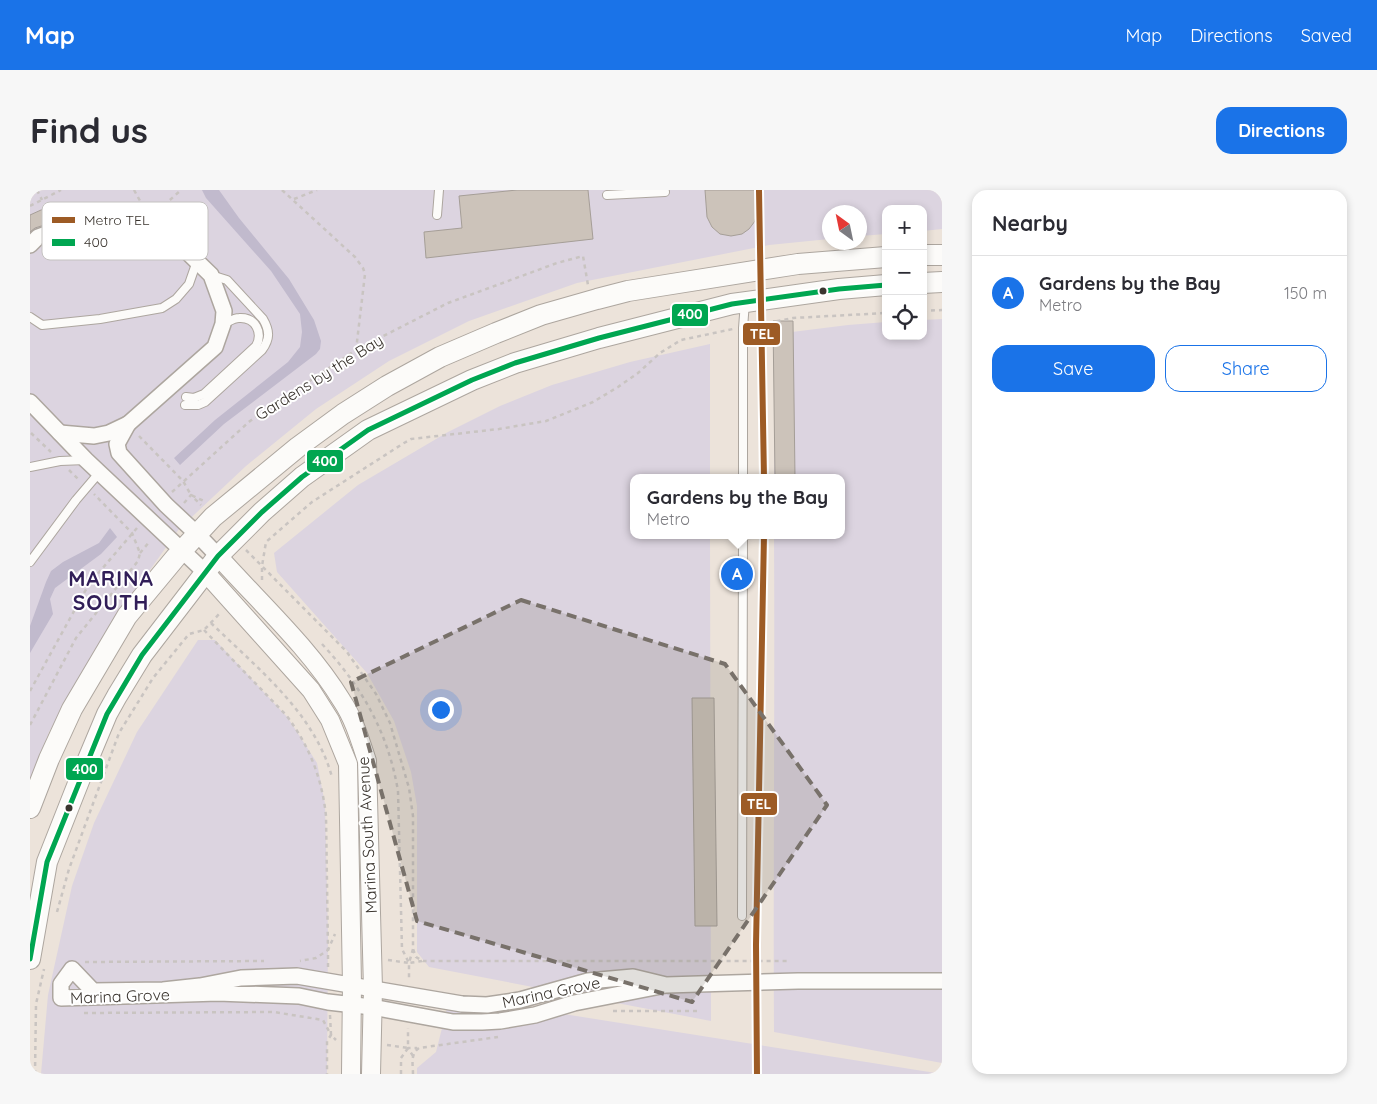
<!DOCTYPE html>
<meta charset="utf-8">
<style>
:root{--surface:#fff;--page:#f7f7f7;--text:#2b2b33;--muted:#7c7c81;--line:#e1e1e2;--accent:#1a73e8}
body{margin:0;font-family:Quicksand,sans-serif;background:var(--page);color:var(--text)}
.controls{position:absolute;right:15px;top:15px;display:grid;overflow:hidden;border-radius:10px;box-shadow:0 2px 8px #0003}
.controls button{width:45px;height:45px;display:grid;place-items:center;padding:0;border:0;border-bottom:1px solid var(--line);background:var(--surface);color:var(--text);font:25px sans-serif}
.compass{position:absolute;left:792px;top:15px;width:45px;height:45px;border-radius:50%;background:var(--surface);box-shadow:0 2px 8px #0003;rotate:327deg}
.you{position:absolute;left:410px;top:519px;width:18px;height:18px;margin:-12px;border:4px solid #fff;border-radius:50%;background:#1a73e8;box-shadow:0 0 0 8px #1a73e833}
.badge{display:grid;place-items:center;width:32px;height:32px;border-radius:50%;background:var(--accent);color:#fff;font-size:16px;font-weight:700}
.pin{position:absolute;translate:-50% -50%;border:2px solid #fff;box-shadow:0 1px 5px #0006}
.popup{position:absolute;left:600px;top:284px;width:215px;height:65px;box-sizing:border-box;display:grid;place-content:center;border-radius:10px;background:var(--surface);filter:drop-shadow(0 1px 4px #0005);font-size:16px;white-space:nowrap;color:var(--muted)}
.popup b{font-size:19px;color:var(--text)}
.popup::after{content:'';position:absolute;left:50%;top:100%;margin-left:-10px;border:10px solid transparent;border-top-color:var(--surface)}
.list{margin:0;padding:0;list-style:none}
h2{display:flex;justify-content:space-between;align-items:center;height:65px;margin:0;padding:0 20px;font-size:21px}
h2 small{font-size:16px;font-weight:400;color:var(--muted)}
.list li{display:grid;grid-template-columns:32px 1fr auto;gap:15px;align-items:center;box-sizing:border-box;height:75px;padding:0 20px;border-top:1px solid var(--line)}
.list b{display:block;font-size:19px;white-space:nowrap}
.list p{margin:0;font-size:16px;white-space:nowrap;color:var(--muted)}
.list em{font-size:16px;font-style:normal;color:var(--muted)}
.actions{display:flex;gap:10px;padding:15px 20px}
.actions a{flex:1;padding:11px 0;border:1px solid var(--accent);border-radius:15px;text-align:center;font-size:18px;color:var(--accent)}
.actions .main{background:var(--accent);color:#fff}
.icon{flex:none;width:28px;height:28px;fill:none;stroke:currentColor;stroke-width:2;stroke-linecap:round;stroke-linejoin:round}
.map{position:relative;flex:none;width:912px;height:884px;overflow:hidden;border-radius:15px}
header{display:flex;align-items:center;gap:30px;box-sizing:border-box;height:70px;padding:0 25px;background:var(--accent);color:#fff}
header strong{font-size:24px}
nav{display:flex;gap:28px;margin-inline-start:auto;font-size:18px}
.intro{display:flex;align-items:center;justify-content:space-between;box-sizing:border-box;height:120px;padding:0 30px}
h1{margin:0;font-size:35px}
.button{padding:12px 22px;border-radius:15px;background:var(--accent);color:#fff;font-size:18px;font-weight:700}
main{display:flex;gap:30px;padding:0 30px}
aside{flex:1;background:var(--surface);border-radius:15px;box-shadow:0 2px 8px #0003}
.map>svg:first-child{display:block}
.green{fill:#dcd4e0}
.water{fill:#c1bacd}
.building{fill:#ccc3ba;stroke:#a59e97}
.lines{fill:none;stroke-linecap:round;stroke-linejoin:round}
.service-casing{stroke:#ada69f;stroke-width:10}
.minor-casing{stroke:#ada69f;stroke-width:18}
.tertiary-casing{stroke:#ada69f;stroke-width:20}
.secondary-casing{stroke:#ada69f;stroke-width:22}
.path{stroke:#c9c4c1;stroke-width:2.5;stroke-dasharray:4 4;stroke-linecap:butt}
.service{stroke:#fcfbf9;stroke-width:8}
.minor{stroke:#fcfbf9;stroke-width:15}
.tertiary{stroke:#fcfbf9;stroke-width:18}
.secondary{stroke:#fcfbf9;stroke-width:20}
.bus-1-casing{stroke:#fff;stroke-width:9}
.bus-1{stroke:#00a651;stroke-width:5}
.metro-1-casing{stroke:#fff;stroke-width:10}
.metro-1{stroke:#9d5b25;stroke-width:6}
.marked{fill:#78716a;fill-opacity:0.2;stroke:#78716a;stroke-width:4;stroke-dasharray:10 6;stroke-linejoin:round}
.bus-dot{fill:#3a342e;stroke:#fff;stroke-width:2}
.labels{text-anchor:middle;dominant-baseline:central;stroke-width:4;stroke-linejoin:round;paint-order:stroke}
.street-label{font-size:16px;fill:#3a342e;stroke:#fff}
.district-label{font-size:21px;font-weight:bold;letter-spacing:1px;fill:#311e58;stroke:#fff}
.key{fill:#fff;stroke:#c4c2c0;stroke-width:1}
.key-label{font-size:14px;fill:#3a342e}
.line-badge{stroke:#fff;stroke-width:2}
.badge-label{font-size:14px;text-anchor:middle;font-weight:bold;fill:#fff}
</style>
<header>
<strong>Map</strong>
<nav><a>Map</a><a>Directions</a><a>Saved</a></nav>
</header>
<div class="intro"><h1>Find us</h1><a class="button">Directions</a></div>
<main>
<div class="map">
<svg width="912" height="884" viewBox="0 0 912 884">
<rect width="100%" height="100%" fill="#ece3da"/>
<g class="green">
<polygon points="0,0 912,0 912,39 893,41 893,19 856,19 856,44 830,46 829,22 799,22 799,49 739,55 547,93 439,131 359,171 286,219 216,276 149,339 83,432 19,542 0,592"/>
<path d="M912,129V873L744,842C743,676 745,511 744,345H811V288H744L746,144L818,135L856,132V146H893V130Z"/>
<polygon points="680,154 680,288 603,288 603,345 680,345 681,831 399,777 387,762 387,616 381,582 364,531 337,483 247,382 244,363 328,295 418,242 470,216 522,195 600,172"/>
<polygon points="168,450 185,450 258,528 287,573 295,614 298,747 297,884 11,884 18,805 42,696 64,633 107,542"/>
<polygon points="420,806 912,884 387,884 387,878 406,862"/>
</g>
<g class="water">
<polygon points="172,0 189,0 209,28 259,89 284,130 291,151 290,159 286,164 194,234 150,275 144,268 185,230 258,172 270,157 272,142 270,124 241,81 176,8"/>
<polygon points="80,338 87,347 71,364 25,398 20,409 23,424 0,463 0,436 16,392 21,381 33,372 69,353"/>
</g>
<g class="building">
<polygon points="487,0 558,0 563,49 396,68 394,42 432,38 429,6"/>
<polygon points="675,0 726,0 727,21 725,31 719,39 712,44 701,46 690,44 682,37 677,27"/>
<polygon points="80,13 84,29 30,30 5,38 0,42 0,25 11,20"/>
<polygon points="743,131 763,131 765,288 745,288"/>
<polygon points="662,508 684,508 687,736 665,736"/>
</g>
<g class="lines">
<g class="service-casing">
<g id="service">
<polyline points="577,5 635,2"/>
<polyline points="407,25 409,0"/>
<polyline points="0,127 12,135 70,129 132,118 146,109 159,94 167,71"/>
<path d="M156,207L164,208L174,204L226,156C233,143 226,127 209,128C204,128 198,132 193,134"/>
<path d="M155,215H168L175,212L232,160C240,149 240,141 233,129L197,90L181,85"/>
<polyline points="0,277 30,271 56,270"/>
<polyline points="713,288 713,138 715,112"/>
<polyline points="0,372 46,310 69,283"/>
<polyline points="712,726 713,345"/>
</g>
</g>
<g class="minor-casing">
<g id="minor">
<polyline points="0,55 8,47 30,39 95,38 113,41 147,52 181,85 194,121 193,134 185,157 98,234 79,243 64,246 30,243"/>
<polyline points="0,212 56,270 176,383"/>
<polyline points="98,234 87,254 89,263 136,315 167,344 188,366"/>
<polyline points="636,795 603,787 558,791 490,810 457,815 432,814 267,786 211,788 170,796 133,800 63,801 42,779 31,794 31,808 188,803 269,806 298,812 342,817 423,832 452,832 470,831 505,825 544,813 636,795 768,791 912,791"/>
</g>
</g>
<g class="tertiary-casing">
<g id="tertiary">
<path d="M188,366C230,413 279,457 312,511C324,529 330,550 337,571L343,799L341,884"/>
<polyline points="176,383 281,500 300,530 318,574 322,795 321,884"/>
</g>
</g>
<g class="secondary-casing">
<g id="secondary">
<polyline points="893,65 912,65"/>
<polyline points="893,93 912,92"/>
<polyline points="0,618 19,569 42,519 97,426 146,367 183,327 268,257 313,224 357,196 410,167 466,143 511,125 567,109 598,101 768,74 856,67"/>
<polyline points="0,769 17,672 51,586 77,524 87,506 112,465 188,366 232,322 272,287 338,240 442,190 485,173 569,148 702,114 809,99 856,95"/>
</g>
</g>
<g class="path">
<polyline points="7,0 12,10"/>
<polyline points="104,0 119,27"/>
<polyline points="252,0 325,67 333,78 335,84 326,160"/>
<polyline points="264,9 287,0"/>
<polyline points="0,16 31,0"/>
<polyline points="122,26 151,0"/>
<polyline points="893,121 912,120"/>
<polyline points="723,136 763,128 856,123"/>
<polyline points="1,243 21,262"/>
<polyline points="109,246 153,291 161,305 176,312"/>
<polyline points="39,280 49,290"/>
<polyline points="142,302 220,231 326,160 418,113 527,73 553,66 558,95"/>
<polyline points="154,313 161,305 171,315"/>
<polyline points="216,360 317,462 346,504 360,533 379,598 383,626 383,759 386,767 393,771 760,771"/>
<polyline points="110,363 120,351"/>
<polyline points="232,390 232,376 236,352 282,312 374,253 381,249 469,239 516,231 563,212 588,197 608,183 630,163 651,150 703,139"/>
<path d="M181,433C227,478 284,522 302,587"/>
<path d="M174,440L256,525C279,555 292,588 296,626L298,760L286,768L270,771"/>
<path d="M292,454C332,497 358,542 368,601L372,759L379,773V791"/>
<polyline points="0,501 59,394 107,338"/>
<polyline points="0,535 46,448 108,371 110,363 102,343 64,304"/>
<polyline points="27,722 39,679 89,543 123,488 159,444 174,440 191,422"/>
<polyline points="383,759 379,773 392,771"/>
<polyline points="358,770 379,773"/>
<polyline points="55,772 234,771"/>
<polyline points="298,777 298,760 305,744"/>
<polyline points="583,821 670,821"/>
<polyline points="54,823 244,822 293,830 301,845 297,851 297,884"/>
<polyline points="300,825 301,845 306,850"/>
<polyline points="357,855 378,858"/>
<polyline points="383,866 378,858 387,858"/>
<polyline points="5,884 6,814 14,779"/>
<polyline points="371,884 371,868 378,858 378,838"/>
<path d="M383,884C383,875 380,864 389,858L468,847"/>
</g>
<use href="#service" class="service"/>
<use href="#minor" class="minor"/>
<use href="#tertiary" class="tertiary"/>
<use href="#secondary" class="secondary"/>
<g class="bus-1-casing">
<polyline id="bus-1" points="0,769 17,672 77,524 112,465 188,366 232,322 272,287 338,240 442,190 485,173 569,148 702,114 809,99 856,95"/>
</g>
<use href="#bus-1" class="bus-1"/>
<g class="metro-1-casing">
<g id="metro-1">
<polyline points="729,0 734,288"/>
<polyline points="727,884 726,755 734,345"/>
</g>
</g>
<use href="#metro-1" class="metro-1"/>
</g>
<path class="marked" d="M491,410L695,474L797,615L662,812L387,731L321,492Z"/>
<g class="bus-dot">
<circle cx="793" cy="101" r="4.5"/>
<circle cx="39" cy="618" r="4.5"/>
</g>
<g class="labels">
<g class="street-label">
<text transform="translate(289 187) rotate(-32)">Gardens by the Bay</text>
<text transform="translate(337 645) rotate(-93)">Marina South Avenue</text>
<text transform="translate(521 802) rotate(-12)">Marina Grove</text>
<text transform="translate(90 806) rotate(-2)">Marina Grove</text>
</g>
<g class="district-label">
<text x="81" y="388">MARINA<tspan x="81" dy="24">SOUTH</tspan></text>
</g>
</g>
<rect x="12" y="12" width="166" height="58" rx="8" class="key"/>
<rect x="22" y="27" width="23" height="6" fill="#9d5b25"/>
<rect x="22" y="49" width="23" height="7" fill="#00a651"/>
<g class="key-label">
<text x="54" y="35">Metro TEL</text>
<text x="54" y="57">400</text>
</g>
<g class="line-badge">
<rect x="641" y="113" width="38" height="24" rx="5" fill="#00a651"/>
<rect x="712" y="132" width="39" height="24" rx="5" fill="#9d5b25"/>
<rect x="276" y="259" width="38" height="24" rx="5" fill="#00a651"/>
<rect x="35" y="567" width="39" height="24" rx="5" fill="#00a651"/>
<rect x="710" y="602" width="38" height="24" rx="5" fill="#9d5b25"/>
</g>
<g class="badge-label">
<text x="660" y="129">400</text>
<text x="732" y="149">TEL</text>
<text x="295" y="276">400</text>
<text x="55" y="584">400</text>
<text x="729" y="619">TEL</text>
</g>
</svg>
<div class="controls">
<button>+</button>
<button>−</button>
<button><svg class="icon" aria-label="locate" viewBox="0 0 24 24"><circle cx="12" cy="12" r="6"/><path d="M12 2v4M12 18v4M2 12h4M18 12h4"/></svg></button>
</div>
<svg class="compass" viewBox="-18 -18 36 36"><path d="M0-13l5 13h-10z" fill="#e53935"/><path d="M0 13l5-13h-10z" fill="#7c7c81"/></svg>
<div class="you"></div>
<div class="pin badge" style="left:707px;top:384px">A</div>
<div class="popup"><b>Gardens by the Bay</b>Metro</div>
</div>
<aside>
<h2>Nearby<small></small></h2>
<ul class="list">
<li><span class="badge">A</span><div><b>Gardens by the Bay</b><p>Metro</p></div><em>150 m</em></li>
</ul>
<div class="actions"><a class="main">Save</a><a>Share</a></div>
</aside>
</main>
